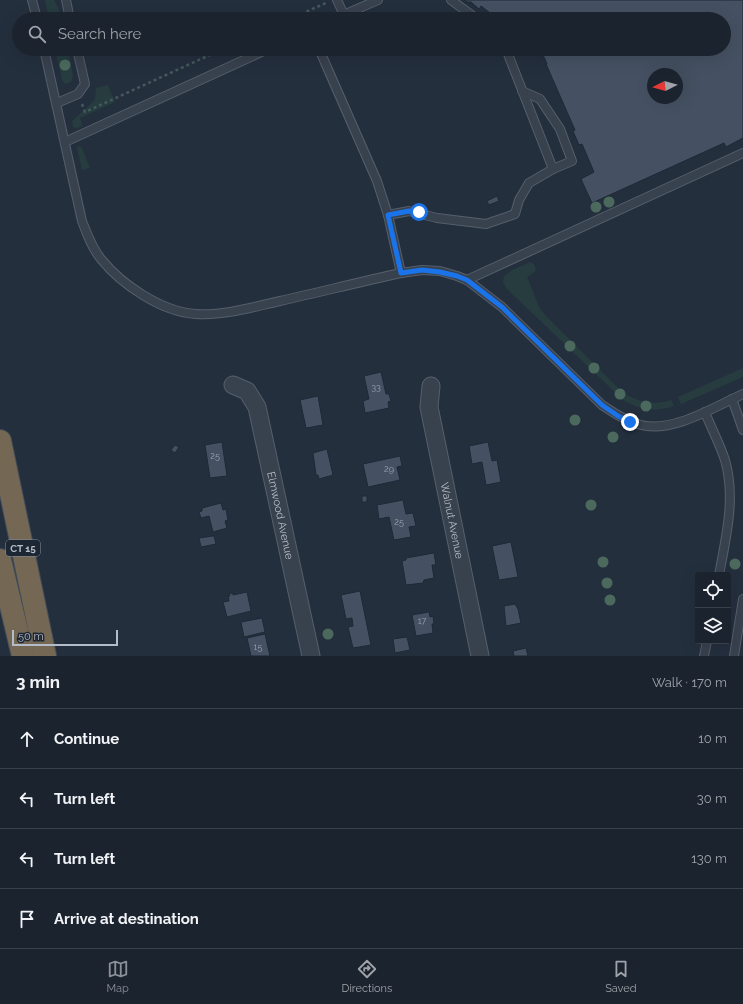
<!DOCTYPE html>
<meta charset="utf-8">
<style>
:root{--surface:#1b232e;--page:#282f3a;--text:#f1f3f6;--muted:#a0a4aa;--line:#39404a;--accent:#8c9099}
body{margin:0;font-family:Raleway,sans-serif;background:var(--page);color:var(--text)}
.controls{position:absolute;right:12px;bottom:12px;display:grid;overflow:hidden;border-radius:4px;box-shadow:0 4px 16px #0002}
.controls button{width:36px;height:36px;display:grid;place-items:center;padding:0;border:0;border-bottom:1px solid var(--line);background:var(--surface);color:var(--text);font:20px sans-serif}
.compass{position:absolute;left:647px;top:68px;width:36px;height:36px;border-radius:50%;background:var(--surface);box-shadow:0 4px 16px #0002;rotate:264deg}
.scale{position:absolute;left:12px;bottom:10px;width:106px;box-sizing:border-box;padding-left:4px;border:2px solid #b4bcc9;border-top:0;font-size:11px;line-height:14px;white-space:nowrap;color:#b4bcc9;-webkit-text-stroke:3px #1d2633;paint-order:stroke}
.stop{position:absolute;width:12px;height:12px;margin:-9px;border:3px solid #1a73e8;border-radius:50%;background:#fff}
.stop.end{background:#1a73e8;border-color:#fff;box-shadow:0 1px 4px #0008}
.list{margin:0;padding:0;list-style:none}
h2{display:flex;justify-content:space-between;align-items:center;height:52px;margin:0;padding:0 16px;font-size:17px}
h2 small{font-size:13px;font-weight:400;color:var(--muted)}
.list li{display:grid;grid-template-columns:26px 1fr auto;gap:12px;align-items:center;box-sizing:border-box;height:60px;padding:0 16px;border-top:1px solid var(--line)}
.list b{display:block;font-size:15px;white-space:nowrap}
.list em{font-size:13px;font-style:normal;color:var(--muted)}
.icon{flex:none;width:22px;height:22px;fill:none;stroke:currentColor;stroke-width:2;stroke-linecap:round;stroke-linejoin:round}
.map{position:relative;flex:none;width:743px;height:656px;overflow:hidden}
.search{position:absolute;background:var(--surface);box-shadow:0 4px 16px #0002;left:12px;right:12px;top:12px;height:44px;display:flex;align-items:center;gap:10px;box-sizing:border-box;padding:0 14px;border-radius:22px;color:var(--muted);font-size:15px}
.sheet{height:292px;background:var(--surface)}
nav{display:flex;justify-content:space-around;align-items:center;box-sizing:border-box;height:56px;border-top:1px solid var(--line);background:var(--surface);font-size:11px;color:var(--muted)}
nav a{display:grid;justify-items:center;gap:2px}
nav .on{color:var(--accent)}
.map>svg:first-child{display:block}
.green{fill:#263c3f}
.building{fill:#455162;stroke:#1f2835;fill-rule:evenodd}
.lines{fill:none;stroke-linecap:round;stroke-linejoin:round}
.lane-casing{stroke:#565f6c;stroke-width:10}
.street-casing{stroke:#565f6c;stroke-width:19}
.highway-casing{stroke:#434c59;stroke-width:24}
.path{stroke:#44595c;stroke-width:2.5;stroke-dasharray:3 3;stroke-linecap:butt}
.lane{stroke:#38414e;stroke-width:8}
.street{stroke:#38414e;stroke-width:17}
.highway{stroke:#746855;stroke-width:22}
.tree{fill:#4b6a5d}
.route{stroke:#1a73e8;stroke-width:5}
.labels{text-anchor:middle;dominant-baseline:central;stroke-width:3.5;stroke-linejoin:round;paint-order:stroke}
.number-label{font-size:9px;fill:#98a1af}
.shield{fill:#1d2633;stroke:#878f9c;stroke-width:1}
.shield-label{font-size:10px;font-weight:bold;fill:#b4bcc9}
.street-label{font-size:11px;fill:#b4bcc9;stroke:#1d2633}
</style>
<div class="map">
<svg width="743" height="656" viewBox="0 0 743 656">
<rect width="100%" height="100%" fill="#242f3e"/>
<g class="green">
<polygon points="45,0 54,0 58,7 61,19 49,19"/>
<polygon points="55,49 68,49 73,75 71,82 65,84 62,80"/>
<polygon points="108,85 115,102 80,118 82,124 82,126 77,128 73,127 72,121 95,100 96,88"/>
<polygon points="79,146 82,148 90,168 82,170 77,148 77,147"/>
<path d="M530,262L534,264L536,270L532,274L527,277L540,309L546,316L621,391C637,402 652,406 671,400L674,406C656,412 639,410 623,400L506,288L503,282L504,276L512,270Z"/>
<polygon points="743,368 743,377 681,404 678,397"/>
</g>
<g class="building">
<path d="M465,0H743V138L726,147L724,143L592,203L581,179L594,172L582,144L579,145L573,131L575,130L546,64H547L544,57L535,49H724V19H498L481,6L479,9L471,2H467ZM653,74H677V98H653Z"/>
<polygon points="497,196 499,201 489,205 487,201"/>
<polygon points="381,372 386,394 389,394 391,401 388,402 389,408 365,413 363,401 369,399 364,376"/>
<polygon points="318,396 323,425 306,428 300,400"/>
<polygon points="222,442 227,476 210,478 205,445"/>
<polygon points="488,442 492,461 497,460 501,482 486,485 482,462 472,464 469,446"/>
<polygon points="175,445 179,447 175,453 171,450"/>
<polygon points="327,449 333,475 319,479 318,475 316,475 313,453"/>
<polygon points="400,456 402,466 397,467 400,480 368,487 363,464"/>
<rect x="362" y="496" width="5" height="6"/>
<polygon points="403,500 406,514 413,513 416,526 409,527 411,537 394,540 389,517 379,519 377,505"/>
<polygon points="221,503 223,510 226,509 228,520 225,521 227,528 213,532 209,516 201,518 199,512 202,511 202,508"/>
<polygon points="213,536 214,536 216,544 201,547 199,538"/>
<polygon points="511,542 518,577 499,580 492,546"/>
<polygon points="434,553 436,565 432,565 434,578 424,580 423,583 406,585 402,561 406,560 406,558"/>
<polygon points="360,591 371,645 353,648 348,627 353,626 352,618 346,619 341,595"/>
<polygon points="247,592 251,611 227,617 223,602 229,601 228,596 230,596 229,594 233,593 233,595"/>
<polygon points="515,604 518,609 521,623 506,626 504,606"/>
<polygon points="429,612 430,617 433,616 434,624 432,624 433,633 416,636 412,615"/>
<polygon points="262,618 265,632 244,637 241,622"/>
<polygon points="265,634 270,656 251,656 247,638"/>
<polygon points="407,637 410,650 395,653 393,639"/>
<polygon points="526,648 528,656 514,656 513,651"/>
</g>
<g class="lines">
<g class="lane-casing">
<g id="lane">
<polyline points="32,0 37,19"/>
<polyline points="66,0 70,19"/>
<polyline points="337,0 344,15"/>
<polyline points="451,0 477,19"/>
<polyline points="334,19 378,0"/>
<path d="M44,49L82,221C87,234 92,248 101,259C122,285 162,312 196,314C223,316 253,307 280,301C320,292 360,282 401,273L422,270L440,271L457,276L467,280L502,307L602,405C614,413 626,421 641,425C673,433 714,407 743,394"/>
<polyline points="319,49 377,181 388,215"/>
<polyline points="522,91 540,99 560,129 572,161 553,169"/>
<polyline points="57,103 78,94 85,84 77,49"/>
<polyline points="65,142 268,49"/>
<polyline points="401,273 388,215 409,211 437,218 486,224 515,214 519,200 529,183 553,169 506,49"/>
<polyline points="467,280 743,153"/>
<polyline points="732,399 743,430"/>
<path d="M705,412C711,428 720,444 725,460C736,498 726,537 719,575"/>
<polyline points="704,656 707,641"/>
<polyline points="734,656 743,599"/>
</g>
</g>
<g class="street-casing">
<g id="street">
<path id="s1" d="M233,385L247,391L257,407L311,656"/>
<path id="s2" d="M431,386L429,407L480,656"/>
</g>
</g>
<g class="highway-casing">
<g id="highway">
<polyline points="0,441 45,656"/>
<polyline points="0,560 23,656"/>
</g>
</g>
<g class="path">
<polyline points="290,19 328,2"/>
<polyline points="82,104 85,112 223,49"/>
</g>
<use href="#lane" class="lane"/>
<use href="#street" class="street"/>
<use href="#highway" class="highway"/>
</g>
<g class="tree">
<circle cx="65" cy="65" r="5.5"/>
<circle cx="609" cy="202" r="5.5"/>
<circle cx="596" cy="207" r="5.5"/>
<circle cx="570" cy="346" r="5.5"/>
<circle cx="594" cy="368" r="5.5"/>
<circle cx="620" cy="394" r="5.5"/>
<circle cx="646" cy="406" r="5.5"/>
<circle cx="575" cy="420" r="5.5"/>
<circle cx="613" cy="437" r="5.5"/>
<circle cx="591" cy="505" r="5.5"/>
<circle cx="603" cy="562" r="5.5"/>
<circle cx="735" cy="564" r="5.5"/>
<circle cx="607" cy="583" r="5.5"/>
<circle cx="610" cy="600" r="5.5"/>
<circle cx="328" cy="634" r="5.5"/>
</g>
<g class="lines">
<polyline class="route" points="419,212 409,211 388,215 401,273 422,270 440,272 457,276 467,280 502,307 602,405 618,416 630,422"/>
</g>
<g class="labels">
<g class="number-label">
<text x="376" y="387">33</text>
<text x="215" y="456">25</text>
<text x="389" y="469">29</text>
<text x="399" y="522">25</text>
<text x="422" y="621">17</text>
<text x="258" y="647">15</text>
</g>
<rect class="shield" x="6" y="540" width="34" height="16" rx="3"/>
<g class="shield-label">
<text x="23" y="548">CT 15</text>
</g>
<g class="street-label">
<text stroke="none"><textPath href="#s1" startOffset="145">Elmwood Avenue</textPath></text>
<text stroke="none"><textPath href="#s2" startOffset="137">Walnut Avenue</textPath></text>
</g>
</g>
</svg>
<div class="controls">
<button><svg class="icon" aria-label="locate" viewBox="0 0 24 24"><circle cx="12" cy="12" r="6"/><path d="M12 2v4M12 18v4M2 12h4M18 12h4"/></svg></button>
<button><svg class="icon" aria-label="layers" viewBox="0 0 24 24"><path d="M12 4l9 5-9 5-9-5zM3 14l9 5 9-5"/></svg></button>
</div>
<svg class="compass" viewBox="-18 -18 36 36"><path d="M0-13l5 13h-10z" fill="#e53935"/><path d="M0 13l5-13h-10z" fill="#a0a4aa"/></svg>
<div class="scale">50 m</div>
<div class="stop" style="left:419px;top:212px"></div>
<div class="stop end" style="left:630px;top:422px"></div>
<div class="search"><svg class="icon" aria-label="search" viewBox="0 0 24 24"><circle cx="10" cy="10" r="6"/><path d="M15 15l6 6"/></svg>Search here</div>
</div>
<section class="sheet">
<h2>3 min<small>Walk · 170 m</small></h2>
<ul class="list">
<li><svg class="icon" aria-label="ahead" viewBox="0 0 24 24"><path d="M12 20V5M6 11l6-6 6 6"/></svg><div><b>Continue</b></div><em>10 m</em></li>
<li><svg class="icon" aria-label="left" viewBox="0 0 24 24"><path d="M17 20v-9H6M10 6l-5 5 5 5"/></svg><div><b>Turn left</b></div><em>30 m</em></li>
<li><svg class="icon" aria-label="left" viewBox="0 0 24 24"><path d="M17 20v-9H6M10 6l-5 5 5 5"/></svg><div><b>Turn left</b></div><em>130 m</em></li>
<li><svg class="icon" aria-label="arrive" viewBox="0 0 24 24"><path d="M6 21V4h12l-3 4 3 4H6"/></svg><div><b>Arrive at destination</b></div></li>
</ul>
</section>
<nav>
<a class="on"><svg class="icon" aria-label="map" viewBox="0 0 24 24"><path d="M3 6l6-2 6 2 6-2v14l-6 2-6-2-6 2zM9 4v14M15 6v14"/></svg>Map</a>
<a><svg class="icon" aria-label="directions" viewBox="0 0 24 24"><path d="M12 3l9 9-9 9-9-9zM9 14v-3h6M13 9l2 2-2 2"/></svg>Directions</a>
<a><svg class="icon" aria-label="saved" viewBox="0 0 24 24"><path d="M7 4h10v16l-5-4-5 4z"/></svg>Saved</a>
</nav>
